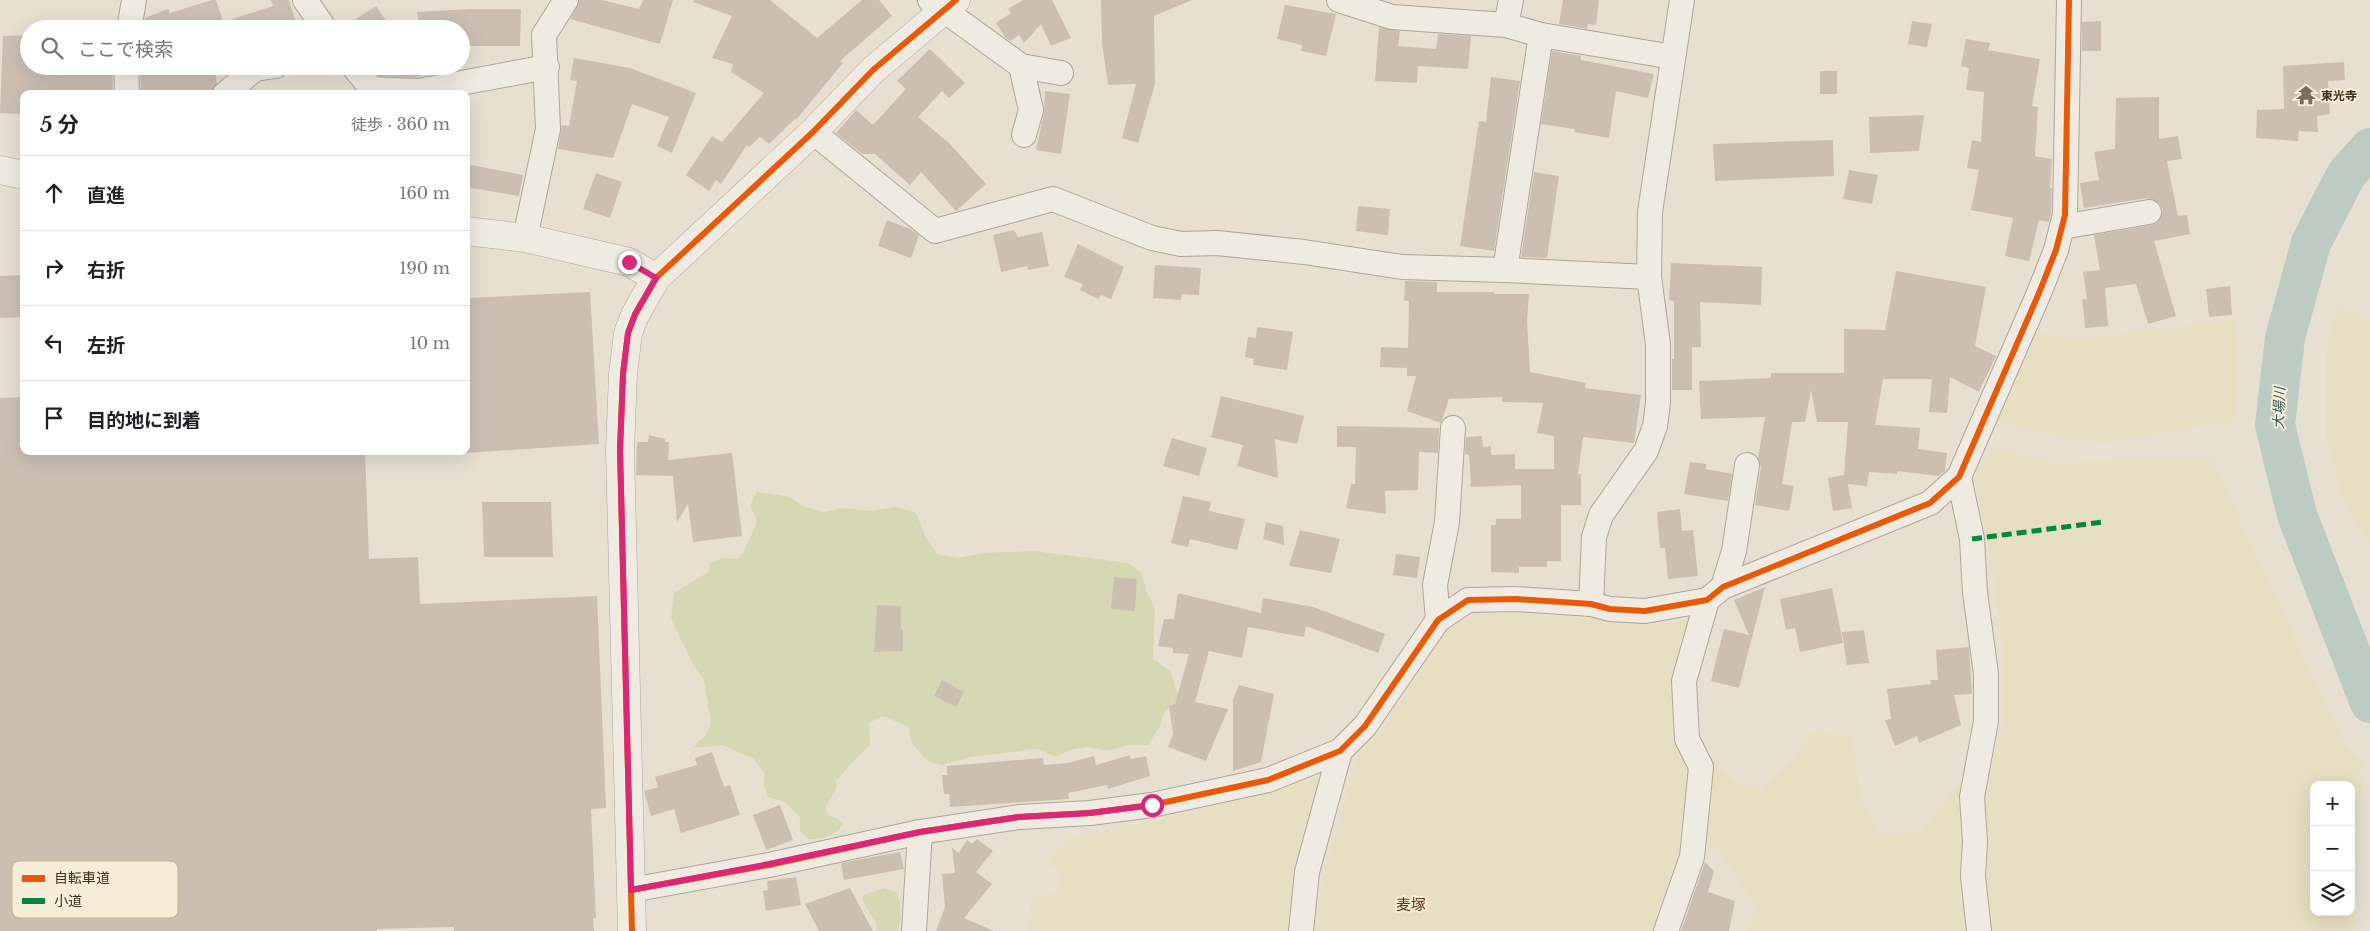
<!DOCTYPE html>
<html lang="ja">
<meta charset="utf-8">
<style>
:root{--surface:#fff;--page:#f2f2f2;--text:#202124;--muted:#757577;--line:#e0e0e0}
body{margin:0;font-family:"Libre Baskerville","Noto Sans JP",serif;background:var(--page);color:var(--text)}
.controls{position:absolute;right:15px;bottom:15px;display:grid;overflow:hidden;border-radius:10px;box-shadow:0 5px 20px #0002}
.controls button{width:45px;height:45px;display:grid;place-items:center;padding:0;border:0;border-bottom:1px solid var(--line);background:var(--surface);color:var(--text);font:25px sans-serif}
.stop{position:absolute;width:15px;height:15px;margin:-11px;border:4px solid #db2777;border-radius:50%;background:#fff}
.stop.end{background:#db2777;border-color:#fff;box-shadow:0 1px 5px #0008}
.list{margin:0;padding:0;list-style:none}
h2{display:flex;justify-content:space-between;align-items:center;height:65px;margin:0;padding:0 20px;font-size:21px}
h2 small{font-size:16px;font-weight:400;color:var(--muted)}
.list li{display:grid;grid-template-columns:32px 1fr auto;gap:15px;align-items:center;box-sizing:border-box;height:75px;padding:0 20px;border-top:1px solid var(--line)}
.list b{display:block;font-size:19px;white-space:nowrap}
.list em{font-size:16px;font-style:normal;color:var(--muted)}
.icon{flex:none;width:28px;height:28px;fill:none;stroke:currentColor;stroke-width:2;stroke-linecap:round;stroke-linejoin:round}
.map{position:relative;flex:none;width:2370px;height:931px;overflow:hidden}
.search{position:absolute;background:var(--surface);box-shadow:0 5px 20px #0002;left:20px;top:20px;width:450px;height:55px;display:flex;align-items:center;gap:12px;box-sizing:border-box;padding:0 18px;border-radius:28px;color:var(--muted);font-size:19px}
.panel{position:absolute;background:var(--surface);box-shadow:0 5px 20px #0002;left:20px;top:90px;width:450px;height:365px;border-radius:10px}
.map>svg:first-child{display:block}
</style>
<div class="map">
<svg width="2370" height="931" viewBox="0 0 2370 931">
<rect width="100%" height="100%" fill="#e7e0d1"/>
<g fill="#e6dfc2" fill-rule="evenodd">
<polygon points="2338,305 2370,324 2370,545 2344,503 2326,438 2326,352"/>
<polygon points="2235,320 2235,420 2101,443 2013,426 1998,421 2037,333 2081,339"/>
<path d="M1998 450 2053 463 2212 459 2345 745 2363 762 2355 931H1991L1983 814 2002 723 2004 655 1987 532 1975 487 1978 467ZM2314 785H2351V912H2314Z"/>
<polygon points="1519,614 1610,619 1648,625 1677,622 1697,615 1692,762 1679,869 1658,931 1313,931 1325,869 1358,754 1383,729 1441,635 1472,615"/>
<polygon points="1812,732 1852,736 1860,797 1878,835 1921,832 1961,781 1965,817 1962,841 1970,931 1747,931 1757,907 1717,849 1702,843 1711,758 1734,782 1760,790 1790,763"/>
<polygon points="1315,776 1322,784 1293,931 1029,931 1030,904 1060,890 1061,873 1049,864 1066,840 1187,813"/>
</g>
<g fill="#d6d7b3">
<path d="M757 492 790 497 803 506 823 512 845 508 871 511 896 507 916 513 925 536 937 554 958 558 984 553 1033 551 1128 563 1141 572 1147 593 1155 608 1153 659 1170 671 1179 699 1164 712 1160 726 1148 745H1128L1107 751 1087 747 1070 750 1056 757 1037 749 971 757 942 765 927 761 911 742 909 727 883 716 869 723 870 745 858 756 836 781V789L826 806 827 815 837 818 843 824C834 837 823 839 808 839L800 831V818L783 801 768 797 764 785V773L754 759 723 745 694 748 698 741 704 738 711 723 704 680 693 665 671 618 674 593 708 572 710 563 723 558 738 559 744 551 757 522 750 505Z"/>
<path d="M884 888 897 892C902 906 901 916 898 931H876L877 925 862 900 863 895Z"/>
</g>
<g fill="none" stroke-linecap="round" stroke-linejoin="round">
<polyline stroke="#bcccc2" stroke-width="40" points="2370,148 2346,175 2311,243 2285,338 2275,425 2297,515 2370,703"/>
</g>
<g fill="#cbbfb2">
<polygon points="212,0 216,0 223,22 273,6 271,0 289,0 298,29 143,29 145,18 168,9 170,13"/>
<polygon points="580,0 602,0 639,9 643,0 673,0 660,44 570,19"/>
<polygon points="694,0 770,0 817,38 862,0 879,0 892,16 840,61 843,63 796,120 795,119 769,144 760,137 749,147 747,145 721,184 716,180 709,191 686,175 712,136 722,142 764,93 731,72 733,64 712,58 732,16 693,2"/>
<polygon points="1023,0 1052,0 1071,38 1051,46 1041,24 1024,43 1019,35 1010,41 1005,37 996,23 1011,13 1008,9"/>
<polygon points="1101,0 1192,0 1154,16 1155,84 1138,143 1122,138 1136,84 1108,85 1102,43"/>
<polygon points="1563,0 1599,0 1596,25 1588,24 1587,29 1559,24"/>
<polygon points="1285,5 1336,14 1326,56 1301,51 1302,45 1277,39"/>
<polygon points="376,6 392,29 340,29"/>
<polygon points="471,9 521,9 520,46 461,46 461,29 420,29 417,12"/>
<polygon points="1912,21 1932,24 1927,47 1908,44"/>
<polygon points="2101,21 2101,51 2082,51 2082,22"/>
<polygon points="1379,27 1400,31 1398,46 1436,49 1438,34 1471,36 1468,69 1418,66 1417,83 1375,81"/>
<polygon points="29,35 29,66 112,66 113,94 24,94 24,114 0,113 3,36"/>
<polygon points="1966,39 1990,43 1988,50 2040,59 2032,106 2038,107 2035,156 2052,159 2050,188 2052,188 2051,213 2049,222 2039,220 2029,261 2005,256 2013,218 1971,210 1979,170 1967,168 1972,140 1981,142 1984,92 1966,90 1969,68 1961,66"/>
<polygon points="930,49 965,83 949,98 942,91 918,117 949,143 986,184 956,211 921,172 910,185 875,154 862,154 836,133 856,110 873,125 906,89 897,81"/>
<polygon points="1552,51 1581,56 1581,60 1654,74 1648,98 1616,91 1609,138 1574,132 1575,129 1541,124"/>
<polygon points="574,58 630,68 696,93 672,153 657,146 669,117 632,104 613,158 558,149 562,125 569,126 577,81 570,80"/>
<polygon points="2344,62 2345,80 2328,81 2330,114 2317,116 2318,132 2299,131 2298,141 2256,138 2257,110 2284,109 2283,66"/>
<polygon points="140,66 214,66 217,83 212,94 141,94"/>
<polygon points="371,66 442,66 416,77 379,76"/>
<rect x="1820" y="71" width="17" height="23"/>
<polygon points="1491,77 1520,81 1494,251 1460,246 1479,121 1486,122"/>
<polygon points="1045,91 1070,94 1061,154 1036,150 1044,113"/>
<polygon points="2159,97 2159,139 2178,136 2182,159 2167,161 2178,216 2187,215 2190,234 2154,241 2176,316 2148,324 2136,284 2105,288 2108,326 2085,328 2082,299 2087,299 2083,272 2100,270 2094,235 2152,225 2158,222 2163,210 2159,203 2147,198 2084,208 2080,183 2099,180 2094,152 2115,149 2116,98"/>
<polygon points="1924,115 1919,151 1870,153 1869,117"/>
<polygon points="1833,140 1834,176 1715,181 1713,144"/>
<polygon points="466,164 523,175 519,196 466,187"/>
<polygon points="1849,170 1878,175 1872,204 1843,199"/>
<polygon points="1534,172 1559,176 1547,258 1521,257"/>
<polygon points="596,173 622,182 610,218 583,209"/>
<polygon points="1358,206 1390,209 1388,235 1356,231"/>
<polygon points="887,220 910,229 919,235 911,258 878,246"/>
<polygon points="1014,230 1018,237 1042,232 1049,266 1028,270 1027,266 1001,272 993,235"/>
<polygon points="1078,244 1124,267 1111,299 1101,295 1098,299 1080,290 1083,284 1064,277"/>
<polygon points="1671,263 1762,267 1761,305 1700,302 1701,347 1692,347 1692,390 1672,390 1672,359 1674,359 1674,301 1669,300"/>
<polygon points="1155,265 1201,268 1199,295 1182,294 1181,300 1153,298"/>
<polygon points="1896,271 1986,287 1975,346 1996,356 1979,392 1950,377 1947,413 1929,412 1932,379 1883,379 1875,425 1920,428 1918,449 1947,453 1945,471 1939,476 1897,471 1897,474 1869,472 1867,486 1848,484 1852,508 1833,511 1828,478 1844,475 1848,422 1817,422 1811,390 1805,422 1792,422 1782,484 1794,486 1789,511 1755,505 1761,467 1758,458 1765,417 1701,419 1699,381 1771,378 1771,373 1844,373 1844,329 1885,330"/>
<polygon points="24,275 24,317 0,318 0,276"/>
<polygon points="1405,281 1437,282 1437,292 1494,292 1494,294 1529,294 1527,320 1530,372 1586,383 1585,388 1641,395 1634,443 1583,437 1578,474 1581,474 1581,505 1561,505 1561,561 1547,561 1547,567 1519,567 1519,573 1491,572 1491,525 1496,525 1496,519 1521,519 1521,485 1471,487 1469,455 1465,454 1466,437 1482,436 1483,447 1491,446 1491,455 1515,454 1515,469 1554,469 1554,436 1537,433 1543,403 1502,402 1502,397 1449,399 1441,423 1407,411 1416,376 1407,376 1407,368 1380,367 1381,347 1408,348 1409,301 1404,301"/>
<polygon points="2230,286 2232,315 2209,317 2206,289"/>
<polygon points="590,292 599,444 466,453 466,329 469,298"/>
<polygon points="1257,327 1293,332 1287,370 1253,365 1254,359 1245,357 1248,337 1256,338"/>
<polygon points="1221,396 1304,416 1297,444 1275,439 1278,478 1237,466 1243,445 1211,437"/>
<polygon points="24,397 24,451 365,451 369,559 418,557 420,604 597,596 606,808 591,809 596,918 593,918 594,931 454,931 454,927 377,929 377,931 0,931 0,398"/>
<polygon points="1337,426 1439,428 1438,453 1419,452 1418,490 1385,491 1386,514 1346,508 1351,484 1355,484 1356,447 1337,447"/>
<polygon points="649,435 665,439 665,442 669,442 668,460 732,453 742,536 693,542 688,504 677,522 673,476 636,475 637,442 648,442"/>
<polygon points="1172,438 1207,448 1199,476 1163,466"/>
<polygon points="1690,462 1706,464 1706,469 1732,474 1728,501 1684,494"/>
<polygon points="1183,496 1211,502 1209,511 1245,519 1237,550 1190,539 1188,547 1171,543"/>
<polygon points="482,502 551,502 553,557 484,557"/>
<polygon points="1680,509 1682,531 1693,530 1698,576 1668,579 1665,548 1660,548 1657,512"/>
<polygon points="1266,522 1283,526 1284,545 1263,539"/>
<polygon points="1300,530 1340,539 1331,573 1289,566"/>
<polygon points="1396,554 1420,557 1417,578 1393,575"/>
<polygon points="1114,577 1137,579 1135,611 1111,609"/>
<polygon points="1765,587 1739,688 1711,681 1724,629 1749,635 1734,600"/>
<polygon points="1832,588 1843,643 1800,652 1795,628 1786,630 1780,599"/>
<polygon points="1178,593 1261,613 1263,598 1313,607 1385,634 1378,653 1306,626 1304,637 1248,627 1242,658 1209,651 1195,702 1228,709 1206,761 1168,747 1173,734 1169,706 1175,704 1189,654 1173,653 1173,648 1158,646 1164,619 1174,619"/>
<polygon points="877,605 901,606 901,629 903,629 903,651 874,652"/>
<polygon points="1864,630 1869,663 1847,665 1842,632"/>
<polygon points="1969,647 1972,694 1954,695 1961,725 1919,743 1917,736 1895,746 1885,720 1891,719 1887,689 1931,684 1930,680 1938,680 1936,650"/>
<polygon points="942,680 964,692 956,707 934,696"/>
<polygon points="1239,685 1274,694 1261,762 1233,771 1233,700"/>
<polygon points="712,752 724,787 730,785 740,815 681,833 674,809 651,816 644,791 658,787 655,777 697,765 695,758"/>
<polygon points="1130,755 1131,759 1146,756 1150,776 1108,789 1107,785 1068,793 1069,799 950,807 949,794 944,794 942,775 947,775 947,766 1043,758 1044,765 1068,763 1094,756 1096,765"/>
<polygon points="780,805 793,840 766,850 753,815"/>
<polygon points="977,839 993,851 976,872 992,884 964,918 994,931 936,931 945,907 942,874 955,873 952,848 959,853 967,840 972,844"/>
<polygon points="900,852 904,869 844,880 841,863"/>
<polygon points="1705,862 1714,871 1708,892 1735,901 1729,931 1681,931"/>
<polygon points="796,877 801,905 766,911 763,891 768,890 767,881"/>
<polygon points="850,888 873,931 819,931 805,904"/>
</g>
<g fill="none" stroke-linecap="round" stroke-linejoin="round">
<defs>
<g id="minor">
<polyline points="305,0 325,29"/>
<polyline points="930,0 1021,66 1031,110 1024,135"/>
<polyline points="1339,0 1392,17 1506,25 1541,35 1673,57"/>
<polyline points="1506,25 1511,0"/>
<polyline points="129,29 134,0"/>
<polyline points="1541,35 1505,270 1649,277"/>
<polyline points="126,66 127,94"/>
<polyline points="353,66 372,89 418,91 547,67"/>
<polyline points="1021,66 1061,73"/>
<polyline points="225,94 255,69 275,66"/>
<polyline points="813,132 935,231 1053,199 1152,238 1181,244 1217,243 1304,252 1402,267 1505,270"/>
<polyline points="2062,227 2149,212"/>
<polyline points="525,238 548,129 544,35 566,0"/>
<polyline points="1959,477 1972,539 1975,592 1986,674 1986,721 1972,797 1975,842 1973,876 1979,931"/>
<polyline points="1723,587 1734,551 1747,465"/>
<polyline points="1591,604 1594,537 1601,515 1646,451 1655,426 1658,403 1658,344 1649,277 1650,212 1682,0"/>
<polyline points="1438,620 1435,585 1447,522 1453,428"/>
<polyline points="631,890 769,865 920,832 1019,817 1090,813 1152,805 1268,780 1340,751 1365,726 1438,620 1468,600 1515,599 1591,604 1610,609 1645,611 1707,600 1723,587 1930,503 1959,477 2039,293 2056,250 2065,215 2069,0"/>
<polyline points="914,931 920,832"/>
<polyline points="1301,931 1307,872 1340,751"/>
<polyline points="1666,931 1692,857 1701,767 1687,739 1684,681 1707,600"/>
</g>
<g id="tertiary">
<polyline points="0,170 24,175"/>
<polyline points="466,231 525,238 629,262 656,278"/>
<polyline points="632,931 620,450 623,374 628,333 635,315 656,278 813,132 873,70 956,0"/>
</g>
</defs>
<use href="#minor" stroke="#ada599" stroke-width="26"/>
<use href="#tertiary" stroke="#ada599" stroke-width="29"/>
<use href="#minor" stroke="#efebe3" stroke-width="24"/>
<use href="#tertiary" stroke="#efebe3" stroke-width="28"/>
<polyline stroke="#00873e" stroke-width="5" stroke-dasharray="10 5" stroke-linecap="butt" points="1972,539 2103,522"/>
<defs>
<g id="cycleway">
<polyline points="631,890 769,865 920,832 1019,817 1090,813 1152,805 1268,780 1340,751 1365,726 1438,620 1468,600 1515,599 1591,604 1610,609 1645,611 1707,600 1723,587 1930,503 1959,477 2039,293 2056,250 2065,215 2069,0"/>
<polyline points="632,931 620,450 623,374 628,333 635,315 656,278 813,132 873,70 956,0"/>
</g>
</defs>
<use href="#cycleway" stroke="#f7eed8" stroke-width="9"/>
<use href="#cycleway" stroke="#e8590c" stroke-width="6"/>
</g>
<g fill="none" stroke-linecap="round" stroke-linejoin="round">
<polyline stroke="#db2777" stroke-width="6" points="629,262 656,278 635,314 628,333 623,374 620,450 631,890 769,864 920,832 1019,817 1090,813 1152,805"/>
</g>
<defs>
<symbol id="temple-bare" viewBox="-9 -9 18 18"><path d="M0-6L5-2H3V0L6.5 2.5H4V6H1.5V3h-3V6H-4V2.5H-6.5L-3 0V-2H-5Z" fill="#786c5e" stroke="#f7eed8" stroke-width="2.5" paint-order="stroke"/></symbol>
</defs>
<g fill-rule="evenodd">
<use href="#temple-bare" x="2292" y="81" width="28" height="28"/>
</g>
<g text-anchor="middle" dominant-baseline="central" stroke-width="4" stroke-linejoin="round" paint-order="stroke">
<g font-size="12" font-weight="bold" fill="#3d2e20" stroke="#f7eed8" text-anchor="start">
<text x="2321" y="95">東光寺</text>
</g>
<g font-size="14" font-style="italic" fill="#2f5d5a" stroke="#f7eed8">
<text transform="translate(2279 408) rotate(-88)">大場川</text>
</g>
<g font-size="15" fill="#6b2e1e" stroke="#f7eed8">
<text x="1411" y="904">麦塚</text>
</g>
</g>
<rect x="12" y="861" width="166" height="57" rx="8" fill="#f7eed8" stroke="#bfb4a1" stroke-width="1"/>
<rect x="22" y="875" width="23" height="7" fill="#e8590c"/>
<rect x="22" y="898" width="23" height="6" fill="#00873e"/>
<g font-size="14" fill="#3d2e20">
<text x="54" y="883">自転車道</text>
<text x="54" y="906">小道</text>
</g>
</svg>
<div class="controls">
<button>+</button>
<button>−</button>
<button><svg class="icon" aria-label="layers" viewBox="0 0 24 24"><path d="M12 4l9 5-9 5-9-5zM3 14l9 5 9-5"/></svg></button>
</div>
<div class="stop" style="left:1152px;top:805px"></div>
<div class="stop end" style="left:629px;top:262px"></div>
<div class="search"><svg class="icon" aria-label="search" viewBox="0 0 24 24"><circle cx="10" cy="10" r="6"/><path d="M15 15l6 6"/></svg>ここで検索</div>
<section class="panel">
<h2>5 分<small>徒歩 · 360 m</small></h2>
<ul class="list">
<li><svg class="icon" aria-label="ahead" viewBox="0 0 24 24"><path d="M12 20V5M6 11l6-6 6 6"/></svg><div><b>直進</b></div><em>160 m</em></li>
<li><svg class="icon" aria-label="right" viewBox="0 0 24 24"><path d="M7 20v-9h11M14 6l5 5-5 5"/></svg><div><b>右折</b></div><em>190 m</em></li>
<li><svg class="icon" aria-label="left" viewBox="0 0 24 24"><path d="M17 20v-9H6M10 6l-5 5 5 5"/></svg><div><b>左折</b></div><em>10 m</em></li>
<li><svg class="icon" aria-label="arrive" viewBox="0 0 24 24"><path d="M6 21V4h12l-3 4 3 4H6"/></svg><div><b>目的地に到着</b></div></li>
</ul>
</section>
</div>
